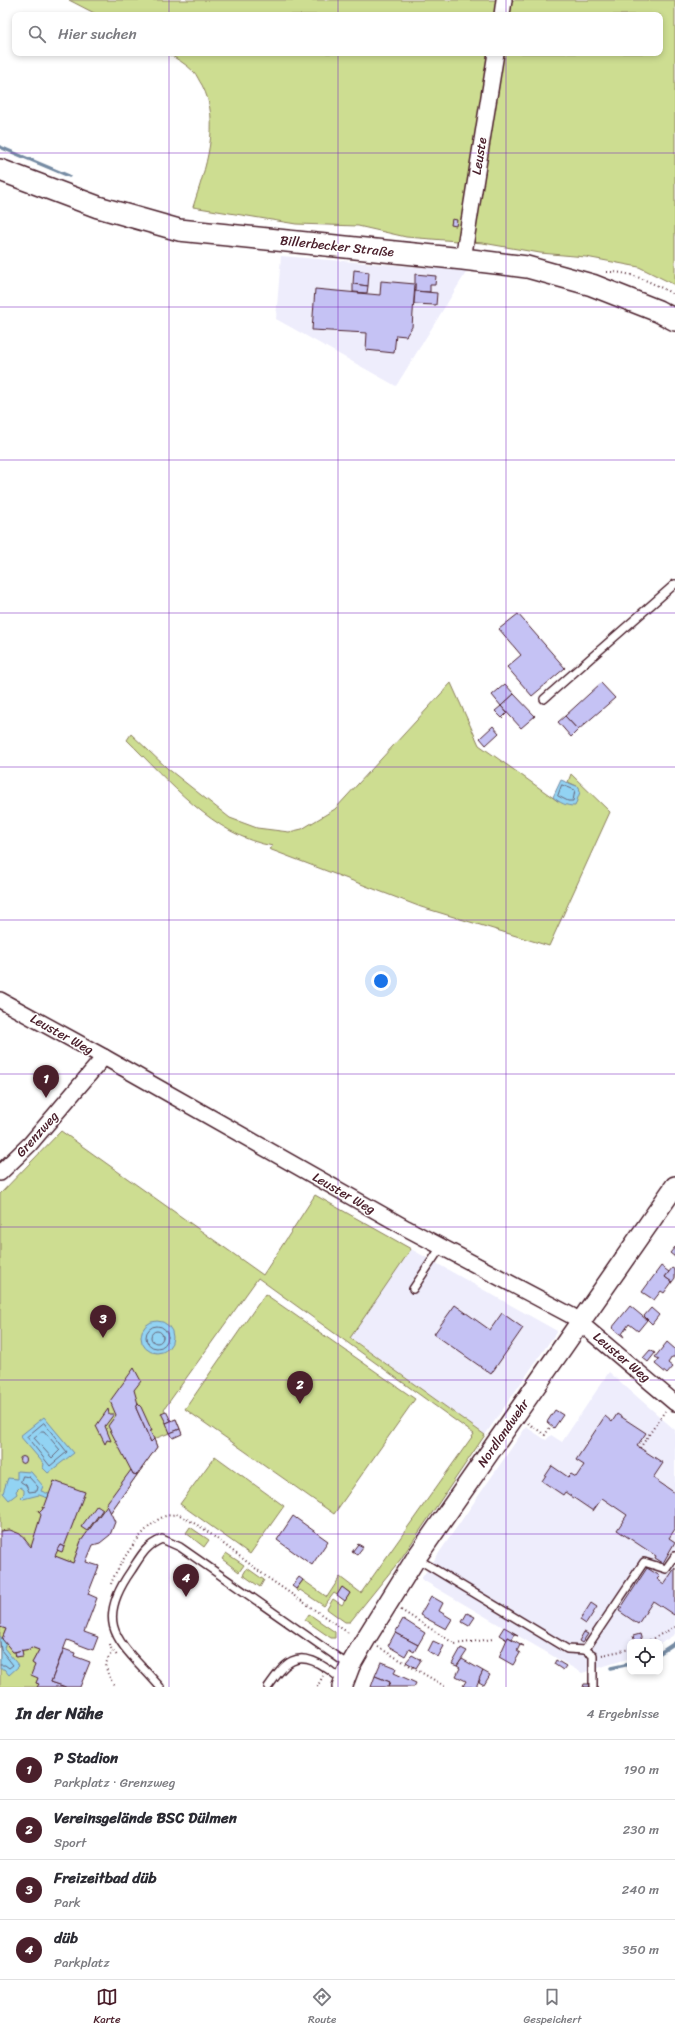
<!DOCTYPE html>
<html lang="de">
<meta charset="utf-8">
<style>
:root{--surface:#fff;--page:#f2f2f3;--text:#2b2b33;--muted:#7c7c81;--line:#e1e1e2;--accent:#4a1f2b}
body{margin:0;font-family:Sriracha,sans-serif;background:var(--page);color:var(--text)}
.controls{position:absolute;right:12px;bottom:12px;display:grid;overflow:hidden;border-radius:8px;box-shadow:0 2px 6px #0003}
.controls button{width:36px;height:36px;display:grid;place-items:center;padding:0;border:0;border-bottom:1px solid var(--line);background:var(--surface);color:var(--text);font:20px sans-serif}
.you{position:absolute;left:381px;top:981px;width:14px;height:14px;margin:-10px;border:3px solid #fff;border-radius:50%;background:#1a73e8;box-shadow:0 0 0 6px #1a73e833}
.badge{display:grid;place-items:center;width:26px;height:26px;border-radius:50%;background:var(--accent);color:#fff;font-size:13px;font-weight:700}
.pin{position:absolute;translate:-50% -33px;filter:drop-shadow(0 1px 2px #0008)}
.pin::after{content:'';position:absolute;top:21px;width:14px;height:12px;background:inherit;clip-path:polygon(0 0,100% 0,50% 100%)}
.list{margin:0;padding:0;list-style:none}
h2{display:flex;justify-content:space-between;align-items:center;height:52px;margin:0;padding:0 16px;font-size:17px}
h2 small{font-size:13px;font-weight:400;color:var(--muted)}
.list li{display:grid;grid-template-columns:26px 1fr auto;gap:12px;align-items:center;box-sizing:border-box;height:60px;padding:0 16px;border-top:1px solid var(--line)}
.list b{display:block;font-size:15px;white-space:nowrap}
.list p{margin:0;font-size:13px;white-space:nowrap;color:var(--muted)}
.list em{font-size:13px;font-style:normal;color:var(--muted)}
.icon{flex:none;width:22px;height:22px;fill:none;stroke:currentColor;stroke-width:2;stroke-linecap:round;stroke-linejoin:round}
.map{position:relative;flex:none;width:675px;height:1687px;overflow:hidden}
.search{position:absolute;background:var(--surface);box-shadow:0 2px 6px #0003;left:12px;right:12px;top:12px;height:44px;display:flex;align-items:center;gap:10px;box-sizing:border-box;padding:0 14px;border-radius:8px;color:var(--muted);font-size:15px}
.sheet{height:292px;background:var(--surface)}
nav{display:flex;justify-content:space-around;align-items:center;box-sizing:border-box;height:56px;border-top:1px solid var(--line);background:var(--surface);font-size:11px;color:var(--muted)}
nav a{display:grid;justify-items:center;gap:2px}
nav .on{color:var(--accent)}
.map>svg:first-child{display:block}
</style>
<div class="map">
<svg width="675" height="1687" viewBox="0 0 675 1687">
<rect width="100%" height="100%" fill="#fff"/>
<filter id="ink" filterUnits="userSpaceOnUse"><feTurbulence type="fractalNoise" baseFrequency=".025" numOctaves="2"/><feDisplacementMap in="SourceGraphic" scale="8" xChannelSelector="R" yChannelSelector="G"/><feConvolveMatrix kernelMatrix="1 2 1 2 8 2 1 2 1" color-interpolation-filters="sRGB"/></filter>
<g filter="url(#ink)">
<g fill="#eeedfc">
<polygon points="281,256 467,271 396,386 276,319"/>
<polygon points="411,1249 557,1331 485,1435 350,1337"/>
<polygon points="609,1372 675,1430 675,1634 660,1644 660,1642 630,1642 630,1658 582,1673 421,1579 526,1427 546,1440 551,1435 562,1442"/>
</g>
<g fill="#cddd91" stroke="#8c7e5e">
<path d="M69 0H675V285L639 267 586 257 540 253 483 243 406 237 358 226 296 224 193 207C205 169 222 123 202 85 199 81 197 75 194 72 186 64 176 58 166 53H660V15H98Z"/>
<path d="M451 683 479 745 559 802 579 787 568 782 571 774 610 812 549 946 421 907 269 849 273 846C214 837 167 779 127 740L131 734 167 768 230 818 257 828 289 832 302 829 335 809Z"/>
<polygon points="61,1131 263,1275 315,1195 411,1249 350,1338 485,1435 400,1560 350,1622 345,1622 327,1609 333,1599 342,1605 350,1593 342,1587 337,1595 334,1593 324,1606 300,1590 298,1592 296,1590 303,1580 327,1597 340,1577 361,1593 474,1434 258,1278 164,1409 171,1421 176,1419 180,1429 154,1439 157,1447 110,1513 107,1506 81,1541 73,1563 29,1547 24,1537 15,1532 0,1531 0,1194"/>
<polygon points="265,1294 415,1399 334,1514 185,1409"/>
<polygon points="215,1456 284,1506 250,1554 180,1504"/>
<polygon points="190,1527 209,1540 204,1547 186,1533"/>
<polygon points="226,1553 244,1565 239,1572 222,1559"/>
<polygon points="247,1568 264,1580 260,1587 243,1575"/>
<polygon points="309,1614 335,1632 335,1638 331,1638 305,1620"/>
<polygon points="0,1627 6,1629 2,1639 13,1652 30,1649 31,1647 39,1650 32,1663 35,1665 38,1678 36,1683 39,1684 38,1687 0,1687"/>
</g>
<g fill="#92d3f3" stroke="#758ba3">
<path d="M561 780 579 787 580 792 575 806C566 806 560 803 553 797Z"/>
<circle cx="157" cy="1337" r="16"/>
<polygon points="44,1417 74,1453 48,1473 43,1468 44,1464 20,1436"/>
<polygon points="17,1471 31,1472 43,1486 41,1491 49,1494 48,1498 39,1495 23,1499 21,1497 24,1494 24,1490 20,1487 16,1491 17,1494 9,1500 3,1493 8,1478 17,1479"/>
<polygon points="0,1636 6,1643 4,1648 19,1666 9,1675 4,1669 0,1669"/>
</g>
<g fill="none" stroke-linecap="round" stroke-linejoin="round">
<g stroke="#67677b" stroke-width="1">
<polygon points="562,785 575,790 573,801 568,801 558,796"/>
<circle cx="157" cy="1337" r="11"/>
<circle cx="157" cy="1337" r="6"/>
<polygon points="44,1423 67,1452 50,1466 27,1437"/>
<polygon points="42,1431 44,1431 60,1450 52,1458 34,1438"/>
<polygon points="23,1476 29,1477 38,1487 37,1491 29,1492 26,1485 21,1482"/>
<polyline points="0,1642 1,1650 13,1665 9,1668 5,1665 0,1665"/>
</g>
<g stroke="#758ba3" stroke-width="3.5">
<polyline points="0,147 69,176"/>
<polyline points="660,1653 675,1643"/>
<polyline points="611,1668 630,1664"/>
</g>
</g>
<g fill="#c5c2f4" stroke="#4a1f2b">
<polygon points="452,219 457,220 456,226 451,225"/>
<polygon points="354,270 369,272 368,286 353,284"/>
<polygon points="415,274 436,276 435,285 430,285 430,292 415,291"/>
<polygon points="381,281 415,284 412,327 406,336 396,335 394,353 366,350 367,333 312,330 315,289 380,295"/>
<polygon points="353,284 368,286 367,293 353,292"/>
<polygon points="415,291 437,293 436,305 414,304"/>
<polygon points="518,614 565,668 532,696 507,667 521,655 499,629"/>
<polygon points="601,683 615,698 578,730 565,716"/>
<polygon points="505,684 514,694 501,706 492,695"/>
<polygon points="514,694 535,716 521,728 501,706"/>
<polygon points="501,706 507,713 502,718 495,711"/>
<polygon points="565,716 578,730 571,737 558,722"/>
<polygon points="493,726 499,733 486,745 480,738"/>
<polygon points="675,1247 675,1257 670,1253"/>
<polygon points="661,1266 669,1272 665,1277 672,1282 664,1293 661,1291 654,1300 642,1292"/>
<polygon points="672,1268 675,1270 675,1278 672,1282 665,1277"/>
<polygon points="455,1305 490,1330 502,1313 523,1328 491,1374 434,1334"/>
<polygon points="630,1306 647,1320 638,1331 629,1324 622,1334 624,1337 612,1328"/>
<polygon points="651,1308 659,1315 652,1324 644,1316"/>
<polygon points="667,1342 675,1349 675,1357 672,1357 668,1363 673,1367 667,1374 655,1364 659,1359 655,1357"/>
<polygon points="650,1350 655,1353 648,1362 643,1358"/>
<polygon points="134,1368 141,1381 134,1390 138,1404 136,1408 151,1442 154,1439 157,1447 137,1475 133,1474 108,1426 116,1415 110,1401"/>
<polygon points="138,1404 141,1407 152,1431 150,1431 154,1439 151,1442 136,1408"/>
<polygon points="108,1409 109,1414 114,1414 105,1426 111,1441 107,1440 105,1444 96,1426"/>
<polygon points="555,1410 563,1415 554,1428 547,1422"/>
<polygon points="166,1411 171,1421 166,1423 161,1413"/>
<polygon points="617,1414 646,1433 637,1446 663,1463 653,1478 675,1493 675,1529 669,1538 675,1542 663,1563 655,1558 656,1556 617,1530 627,1515 602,1498 593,1511 565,1492 563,1495 542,1481 552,1466 568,1477 571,1474 576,1477 584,1465 576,1460 605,1416 612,1422"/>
<polygon points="176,1419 180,1429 170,1433 166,1423"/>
<polygon points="180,1429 182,1434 173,1438 170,1433"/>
<circle cx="23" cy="1460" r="3.5"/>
<polygon points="131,1470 133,1474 137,1475 110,1513 106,1504"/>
<polygon points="54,1481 85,1492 64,1547 60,1545 55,1556 73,1563 81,1541 107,1505 115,1522 110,1535 100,1543 93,1545 86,1562 99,1566 88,1594 97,1598 84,1632 98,1637 93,1650 67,1640 51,1682 66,1687 37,1687 39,1684 36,1683 38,1678 31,1675 35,1665 32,1663 39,1650 31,1647 30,1649 13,1652 2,1639 6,1629 0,1627 0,1531 10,1530 20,1534 31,1547 41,1515 38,1510 40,1512 43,1509 42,1507 44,1508"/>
<polygon points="97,1505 103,1509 87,1531 81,1527"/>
<polygon points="293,1516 328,1541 312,1565 277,1540"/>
<polygon points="358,1544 363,1547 357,1555 352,1552"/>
<polygon points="60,1545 64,1547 62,1552 57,1550"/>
<polygon points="647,1568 660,1576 657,1579 664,1584 675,1568 675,1613 674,1615 653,1601 638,1624 619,1611"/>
<polygon points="299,1577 303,1580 296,1589 292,1586"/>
<polygon points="342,1587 350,1593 345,1601 337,1595"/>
<polygon points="431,1596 443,1603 439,1611 452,1619 446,1629 420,1615"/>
<polygon points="591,1603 597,1607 586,1624 580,1620"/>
<polygon points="467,1613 475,1617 469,1626 462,1622"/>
<polygon points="403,1619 425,1633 418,1645 395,1633"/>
<polygon points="504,1627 518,1635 515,1634 512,1639 508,1637 507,1640 499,1635"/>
<polygon points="584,1632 588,1634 582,1643 579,1641"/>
<polygon points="395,1633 418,1645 414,1652 409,1649 405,1656 388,1646"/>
<polygon points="640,1634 642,1641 635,1642 633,1636"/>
<polygon points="508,1637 524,1646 520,1645 517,1651 520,1653 513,1665 499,1657"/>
<polygon points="433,1641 444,1646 438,1657 428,1651"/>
<polygon points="461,1648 467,1651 457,1666 452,1664"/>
<polygon points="64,1649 75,1653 74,1656 90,1662 80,1687 66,1687 51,1682"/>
<polygon points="22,1650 23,1656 16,1657 15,1652"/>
<polygon points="412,1655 421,1660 416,1668 406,1662"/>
<polygon points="462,1659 483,1671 476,1687 465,1687 463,1686 466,1681 456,1676 460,1668 457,1666"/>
<polygon points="556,1660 566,1666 563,1670 554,1664"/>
<polygon points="381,1662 396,1668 394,1673 416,1683 414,1687 388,1687 390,1682 375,1676"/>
<polygon points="483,1671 490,1675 484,1685 479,1682 480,1680 479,1679"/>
<polygon points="375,1676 390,1682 388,1687 371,1687"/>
<polygon points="584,1684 591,1684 590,1687 583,1687"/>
</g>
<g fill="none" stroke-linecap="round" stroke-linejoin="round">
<defs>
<g id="service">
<polyline points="544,699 675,584"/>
<polyline points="413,1289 441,1247"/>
<polyline points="416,1558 567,1649 585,1650 593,1655 593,1687"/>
<polyline points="585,1650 644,1562 666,1569 675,1556"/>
<path d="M160 1687C122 1643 91 1628 131 1571 141 1556 145 1546 162 1539L180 1547 350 1666"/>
<path d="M268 1687C285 1663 296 1648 326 1668 333 1672 337 1677 344 1681"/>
</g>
<g id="minor">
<polyline points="502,15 504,0"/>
<polyline points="463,259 496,53"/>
<polyline points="0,1000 104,1057 406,1228 572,1316 675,1403"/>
<polyline points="0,1173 30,1144 104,1057"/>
</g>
<polyline id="tertiary" points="342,1687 350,1666 365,1640 416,1558 675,1186"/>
<polyline id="secondary" points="0,170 98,207 179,230 463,259 527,267 592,285 658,311 675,320"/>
</defs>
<use href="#service" stroke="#4a1f2b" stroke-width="10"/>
<use href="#minor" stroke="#4a1f2b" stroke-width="18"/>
<use href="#tertiary" stroke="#4a1f2b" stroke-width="22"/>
<use href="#secondary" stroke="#4a1f2b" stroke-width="24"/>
<g stroke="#4a1f2b" stroke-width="2" stroke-dasharray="1 3" stroke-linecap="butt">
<path d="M607 272C632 271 654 284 675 295"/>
<polyline points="528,1423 545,1435 550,1427"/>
<polyline points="640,1448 665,1411"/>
<path d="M111 1584C118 1564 143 1526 163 1517 167 1515 173 1515 178 1514L204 1529 268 1578 350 1634"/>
<polyline points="401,1610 455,1644 493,1639"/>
<polyline points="646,1642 675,1627"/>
<polyline points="110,1644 111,1648 118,1657"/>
<polyline points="378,1647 446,1687"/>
<path d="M113 1651C101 1666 107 1672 115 1687"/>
<polyline points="602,1655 630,1649"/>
<polyline points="317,1687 323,1676"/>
</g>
<use href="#service" stroke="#fff" stroke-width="7"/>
<use href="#minor" stroke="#fff" stroke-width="15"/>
<use href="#tertiary" stroke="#fff" stroke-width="19"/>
<use href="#secondary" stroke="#fff" stroke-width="21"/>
</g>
</g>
<path fill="none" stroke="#7b2cbf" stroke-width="1" stroke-opacity="0.55" d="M169 0V15M338 0V15M506 0V15M169 53V1687M338 53V1687M506 53V1687M0 153H675M0 307H675M0 460H675M0 613H675M0 767H675M0 920H675M0 1074H675M0 1227H675M0 1380H675M0 1534H675"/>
<g text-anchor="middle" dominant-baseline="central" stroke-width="3" stroke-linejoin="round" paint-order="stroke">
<g font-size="13" fill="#4a1f2b" stroke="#fff">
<text transform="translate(479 156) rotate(-81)">Leuste</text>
<text transform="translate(337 246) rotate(6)">Billerbecker Straße</text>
<text transform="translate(62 1034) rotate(29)">Leuster Weg</text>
<text transform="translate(37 1134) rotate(-48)">Grenzweg</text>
<text transform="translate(344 1193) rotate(30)">Leuster Weg</text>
<text transform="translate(622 1357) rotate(40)">Leuster Weg</text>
<text transform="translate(503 1433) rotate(-55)">Nordlandwehr</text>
</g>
</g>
</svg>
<div class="controls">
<button><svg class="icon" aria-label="locate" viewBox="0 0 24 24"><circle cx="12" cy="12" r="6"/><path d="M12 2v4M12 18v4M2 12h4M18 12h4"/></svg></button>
</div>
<div class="you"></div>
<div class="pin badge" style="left:46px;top:1098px">1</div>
<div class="pin badge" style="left:300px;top:1404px">2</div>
<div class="pin badge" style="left:103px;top:1338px">3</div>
<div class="pin badge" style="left:186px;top:1597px">4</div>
<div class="search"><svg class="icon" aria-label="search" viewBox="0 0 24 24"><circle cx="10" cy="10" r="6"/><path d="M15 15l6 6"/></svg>Hier suchen</div>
</div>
<section class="sheet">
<h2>In der Nähe<small>4 Ergebnisse</small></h2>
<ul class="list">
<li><span class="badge">1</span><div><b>P Stadion</b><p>Parkplatz · Grenzweg</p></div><em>190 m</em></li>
<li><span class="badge">2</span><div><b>Vereinsgelände BSC Dülmen</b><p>Sport</p></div><em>230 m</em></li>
<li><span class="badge">3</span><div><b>Freizeitbad düb</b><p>Park</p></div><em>240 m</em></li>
<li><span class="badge">4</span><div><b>düb</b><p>Parkplatz</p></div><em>350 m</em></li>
</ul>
</section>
<nav>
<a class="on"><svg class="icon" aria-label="map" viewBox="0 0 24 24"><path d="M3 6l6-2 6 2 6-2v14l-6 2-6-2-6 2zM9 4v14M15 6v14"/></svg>Karte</a>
<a><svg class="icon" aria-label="directions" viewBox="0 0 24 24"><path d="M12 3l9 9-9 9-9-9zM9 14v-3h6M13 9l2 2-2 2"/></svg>Route</a>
<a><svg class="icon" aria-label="saved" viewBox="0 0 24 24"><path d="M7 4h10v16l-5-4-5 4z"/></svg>Gespeichert</a>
</nav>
